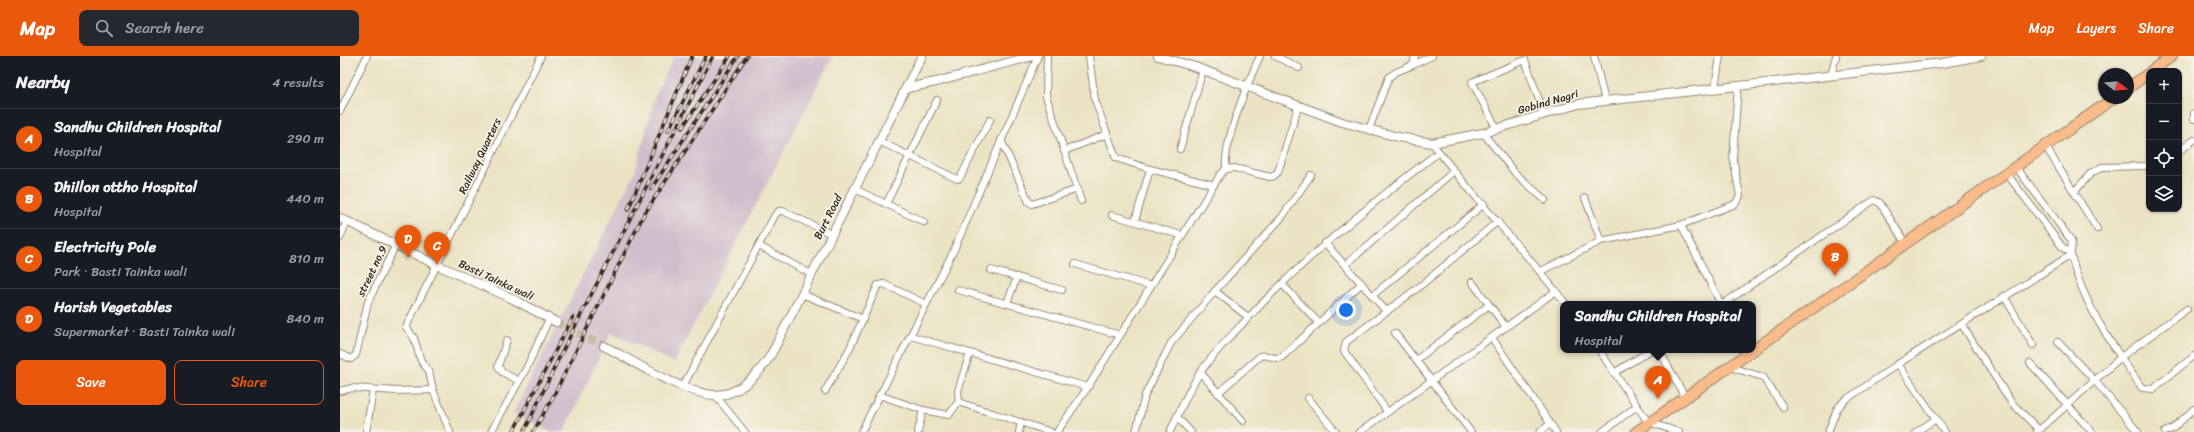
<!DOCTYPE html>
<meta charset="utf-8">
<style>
:root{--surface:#171b24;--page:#242831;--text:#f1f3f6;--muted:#9ea1a6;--line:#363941;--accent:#ea580c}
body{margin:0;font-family:Sriracha,sans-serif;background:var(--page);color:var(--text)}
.controls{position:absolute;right:12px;top:12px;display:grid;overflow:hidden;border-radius:8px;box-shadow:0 1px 3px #0004}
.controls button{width:36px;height:36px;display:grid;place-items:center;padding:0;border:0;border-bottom:1px solid var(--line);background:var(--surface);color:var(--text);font:20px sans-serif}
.compass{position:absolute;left:1758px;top:12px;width:36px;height:36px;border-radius:50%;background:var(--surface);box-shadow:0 1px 3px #0004;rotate:106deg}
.you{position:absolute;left:1006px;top:254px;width:14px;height:14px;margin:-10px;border:3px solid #fff;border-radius:50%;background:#1a73e8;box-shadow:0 0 0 6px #1a73e833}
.badge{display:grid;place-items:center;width:26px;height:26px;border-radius:50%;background:var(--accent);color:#fff;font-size:13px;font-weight:700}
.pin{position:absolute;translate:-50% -33px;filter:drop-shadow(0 1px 2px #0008)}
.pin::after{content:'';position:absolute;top:21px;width:14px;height:12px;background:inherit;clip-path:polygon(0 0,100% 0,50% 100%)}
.popup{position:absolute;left:1220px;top:245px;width:196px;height:52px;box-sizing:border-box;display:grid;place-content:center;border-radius:8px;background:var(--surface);filter:drop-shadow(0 1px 3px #0005);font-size:13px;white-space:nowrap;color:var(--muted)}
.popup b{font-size:15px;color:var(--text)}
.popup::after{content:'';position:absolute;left:50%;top:100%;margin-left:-8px;border:8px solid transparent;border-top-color:var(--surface)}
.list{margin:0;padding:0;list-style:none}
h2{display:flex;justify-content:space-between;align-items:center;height:52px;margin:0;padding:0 16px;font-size:17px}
h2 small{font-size:13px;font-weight:400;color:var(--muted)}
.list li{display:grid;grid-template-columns:26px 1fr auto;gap:12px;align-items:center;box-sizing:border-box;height:60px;padding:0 16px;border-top:1px solid var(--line)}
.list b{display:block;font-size:15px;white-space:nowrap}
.list p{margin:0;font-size:13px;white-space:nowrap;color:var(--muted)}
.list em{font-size:13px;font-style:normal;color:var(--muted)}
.actions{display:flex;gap:8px;padding:12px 16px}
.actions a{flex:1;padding:9px 0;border:1px solid var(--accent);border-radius:8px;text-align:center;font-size:14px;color:var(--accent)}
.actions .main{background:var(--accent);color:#fff}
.icon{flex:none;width:22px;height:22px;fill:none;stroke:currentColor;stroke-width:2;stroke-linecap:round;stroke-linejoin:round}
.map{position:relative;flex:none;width:1854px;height:376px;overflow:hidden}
header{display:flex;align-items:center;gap:24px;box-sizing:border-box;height:56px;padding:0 20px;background:var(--accent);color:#fff}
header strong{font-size:19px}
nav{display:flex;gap:22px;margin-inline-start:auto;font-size:14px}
.search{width:280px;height:36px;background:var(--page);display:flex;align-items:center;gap:10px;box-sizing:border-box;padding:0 14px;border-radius:8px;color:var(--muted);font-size:15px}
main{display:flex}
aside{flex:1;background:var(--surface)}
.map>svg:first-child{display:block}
</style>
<header>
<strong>Map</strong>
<div class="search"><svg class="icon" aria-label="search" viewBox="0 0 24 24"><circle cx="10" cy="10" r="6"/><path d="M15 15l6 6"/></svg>Search here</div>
<nav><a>Map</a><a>Layers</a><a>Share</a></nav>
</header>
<main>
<aside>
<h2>Nearby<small>4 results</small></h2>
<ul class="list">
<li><span class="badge">A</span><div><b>Sandhu Children Hospital</b><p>Hospital</p></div><em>290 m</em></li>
<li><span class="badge">B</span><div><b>Dhillon ottho Hospital</b><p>Hospital</p></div><em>440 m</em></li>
<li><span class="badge">C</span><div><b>Electricity Pole</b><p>Park · Basti Tainka wali</p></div><em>810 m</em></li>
<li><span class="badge">D</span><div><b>Harish Vegetables</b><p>Supermarket · Basti Tainka wali</p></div><em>840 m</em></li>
</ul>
<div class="actions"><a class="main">Save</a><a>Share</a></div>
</aside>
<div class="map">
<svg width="1854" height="376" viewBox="0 0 1854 376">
<rect width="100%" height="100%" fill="#f7f3e8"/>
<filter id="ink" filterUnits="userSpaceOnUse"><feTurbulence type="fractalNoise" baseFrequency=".025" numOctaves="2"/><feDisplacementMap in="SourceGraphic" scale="8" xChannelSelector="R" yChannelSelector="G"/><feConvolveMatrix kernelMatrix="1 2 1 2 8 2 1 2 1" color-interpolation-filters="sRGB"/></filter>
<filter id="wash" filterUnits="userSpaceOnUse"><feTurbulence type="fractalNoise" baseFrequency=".012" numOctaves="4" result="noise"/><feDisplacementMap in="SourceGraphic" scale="16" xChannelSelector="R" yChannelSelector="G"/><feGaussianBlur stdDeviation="0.9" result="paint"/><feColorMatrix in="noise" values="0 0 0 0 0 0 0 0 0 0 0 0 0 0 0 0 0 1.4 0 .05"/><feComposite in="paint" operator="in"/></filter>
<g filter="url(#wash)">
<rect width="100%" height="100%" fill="#ece3c4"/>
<polygon fill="#d1bdcc" points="334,0 493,0 334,307 271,276 224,376 210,376 173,357 295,116 316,37"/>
</g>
<g filter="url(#ink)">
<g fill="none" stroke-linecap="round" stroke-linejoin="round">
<polyline stroke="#c9bea3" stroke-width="8" stroke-dasharray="8 4" stroke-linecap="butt" points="216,266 264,290"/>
<defs>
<g id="minor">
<polyline points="707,0 706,40 741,145"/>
<polyline points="749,0 755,44 776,102 810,113 874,129"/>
<polyline points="935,0 959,12"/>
<polyline points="1254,0 1265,45"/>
<polyline points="1073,9 1092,0"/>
<polyline points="1491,19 1496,0"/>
<polyline points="1375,32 1380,0"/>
<polyline points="0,55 27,0"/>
<polyline points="1854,57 1854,63"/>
<polyline points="1029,73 1049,21 1056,16 1073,9 1075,0"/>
<polyline points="1157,73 1132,26 1185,4 1204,58"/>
<polyline points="1143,77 1175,117 1205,144"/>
<polyline points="661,84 689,146 692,148 738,133"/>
<polyline points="539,85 617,123 620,122 650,64"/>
<path d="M1092 87C1134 142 1183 193 1226 248"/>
<polyline points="1706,91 1757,173"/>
<polyline points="840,93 863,14"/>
<polyline points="724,95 767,78"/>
<polyline points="1839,95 1854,84"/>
<path d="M1676 111 1731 184C1733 189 1730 194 1731 199 1743 249 1773 290 1802 332L1813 333 1854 300"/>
<path d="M886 113C883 86 908 26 920 0"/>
<polyline points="1667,118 1723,192 1730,196"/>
<polyline points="515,133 584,166"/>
<polyline points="1735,135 1751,117 1762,111 1809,110"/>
<polyline points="1245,142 1261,185"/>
<polyline points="546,148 597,44"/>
<polyline points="772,159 841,179"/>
<polyline points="795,165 810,113"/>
<polyline points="1341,169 1381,248"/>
<polyline points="0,182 7,165"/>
<polyline points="985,187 1047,256"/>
<polyline points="419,190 471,218"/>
<polyline points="735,208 811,230"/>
<polyline points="1005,209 1114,115"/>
<polyline points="651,214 722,234"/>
<polyline points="1201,215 1261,185 1341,169 1395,148 1400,140 1393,102 1398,30"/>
<polyline points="1132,226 1166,271"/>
<polyline points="942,228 979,267"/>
<polyline points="618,234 780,279"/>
<polyline points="875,235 942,161 971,119"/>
<polyline points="462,238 523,263"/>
<polyline points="1033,239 1144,148"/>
<polyline points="1664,240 1693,289"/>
<polyline points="667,247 677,221"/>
<polyline points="1383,248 1534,144 1540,147 1566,188"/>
<polyline points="1622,269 1671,346 1699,374"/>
<polyline points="1055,277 1131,376"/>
<polyline points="571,280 748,331"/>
<polyline points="1152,282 1216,376"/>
<polyline points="167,284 158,310 162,316 179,325"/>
<polyline points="1718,286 1755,325 1798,376"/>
<polyline points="1259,294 1308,366 1339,376"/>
<polyline points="1319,294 1345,341"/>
<polyline points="630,297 618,335 619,345 624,348 711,376"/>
<polyline points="0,298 11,303 16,299 28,246 56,188"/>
<polyline points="1076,304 1149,249"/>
<polyline points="1690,307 1752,376"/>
<polyline points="1558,308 1605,376"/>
<polyline points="1390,311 1423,321 1443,351"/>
<polyline points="860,316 903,365"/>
<polyline points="1274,317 1311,294"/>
<polyline points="343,330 435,159 439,155 443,155 491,178"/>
<polyline points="0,335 12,332 56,335 93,334"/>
<polyline points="485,335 509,294 538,229 544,228 586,248"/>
<path d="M878 337 920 300C928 297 934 305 942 301L1022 227"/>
<polyline points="375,339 405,376"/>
<polyline points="539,339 583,354 578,376"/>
<polyline points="968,342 996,376"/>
<polyline points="583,354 609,359 619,345"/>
<polyline points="1047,355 1004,295 1006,286 1079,231 1158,165"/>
<polyline points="837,361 851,376"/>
<polyline points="26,376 33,334"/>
<polyline points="110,376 93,334 89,315 81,305 74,282 66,271 201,0"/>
<polyline points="151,376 187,311 209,263"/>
<polyline points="521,376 613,196 698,0"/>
<polyline points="679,376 681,366"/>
<polyline points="717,376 748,331 880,119 886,113 894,112 930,121 934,120 938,116 958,51"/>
<polyline points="796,376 805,339 831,287 875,235 908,261"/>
<path d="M830 376C839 356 848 335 860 317 874 296 893 278 910 260 968 199 1032 147 1099 96"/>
<polyline points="1020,376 1216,235"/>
<polyline points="1200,376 1210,368"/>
<polyline points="1262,376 1297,350"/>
<polyline points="1488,376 1497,353 1504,345 1558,308 1731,199"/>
<polyline points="1576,376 1596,363"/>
<polyline points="1697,376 1781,301 1847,253"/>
<polyline points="1825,376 1832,373 1854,353"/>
</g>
<g id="tertiary">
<polyline points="818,0 855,11 1002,66 1058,81 1092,87 1143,77 1238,48 1602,7 1641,0"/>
<polyline points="567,32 596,26 693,0"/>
<polyline points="0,162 97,209 171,242 216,266"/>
<path d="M264 290C293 305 341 336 373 339 400 341 423 314 434 293L582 0"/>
</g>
<g id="primary">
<polyline points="1811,15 1832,0"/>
<polyline points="1788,32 1809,17"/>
<polyline points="1296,376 1774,42"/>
</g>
</defs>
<use href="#minor" stroke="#948671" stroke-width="8"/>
<use href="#tertiary" stroke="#948671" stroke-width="10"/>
<use href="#primary" stroke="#948671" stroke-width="12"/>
<use href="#minor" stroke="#fff" stroke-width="6"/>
<use href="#tertiary" stroke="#fff" stroke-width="8"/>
<use href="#primary" stroke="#f9bc8a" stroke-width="10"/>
<defs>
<g id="rail">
<polyline points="342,72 390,0"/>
<polyline points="328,75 366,0"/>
<polyline points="311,133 398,0"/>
<polyline points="288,154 352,0"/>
<polyline points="173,376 233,261"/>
<polyline points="184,376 219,302 373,0"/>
<polyline points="193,376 212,343 303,160 407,0"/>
</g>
</defs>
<use href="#rail" stroke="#3b2a1e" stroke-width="3.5"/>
<use href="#rail" stroke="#f7f3e8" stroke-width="2" stroke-dasharray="6" stroke-linecap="butt"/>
</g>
</g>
<g text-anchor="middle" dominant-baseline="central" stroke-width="3.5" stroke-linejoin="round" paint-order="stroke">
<g font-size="11" fill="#3b2a1e" stroke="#f7f3e8">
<text transform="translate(1208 46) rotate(-16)">Gobind Nagri</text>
<text transform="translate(140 100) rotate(-64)">Railway Quarters</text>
<text transform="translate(488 161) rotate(-63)">Burt Road</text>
<text transform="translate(32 215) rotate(-64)">street no.9</text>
<text transform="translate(156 224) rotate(25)">Basti Tainka wali</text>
</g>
</g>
</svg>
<div class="controls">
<button>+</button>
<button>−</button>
<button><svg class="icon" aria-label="locate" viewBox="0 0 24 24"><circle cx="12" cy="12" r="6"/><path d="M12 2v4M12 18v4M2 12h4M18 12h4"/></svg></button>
<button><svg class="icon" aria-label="layers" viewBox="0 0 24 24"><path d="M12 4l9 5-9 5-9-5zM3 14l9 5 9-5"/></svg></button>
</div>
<svg class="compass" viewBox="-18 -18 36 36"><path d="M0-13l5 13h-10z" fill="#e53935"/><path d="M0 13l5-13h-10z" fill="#9ea1a6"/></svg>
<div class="you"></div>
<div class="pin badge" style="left:1318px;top:343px">A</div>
<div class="popup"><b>Sandhu Children Hospital</b>Hospital</div>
<div class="pin badge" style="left:1495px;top:220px">B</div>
<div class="pin badge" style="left:97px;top:209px">C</div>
<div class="pin badge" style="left:68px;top:202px">D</div>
</div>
</main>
